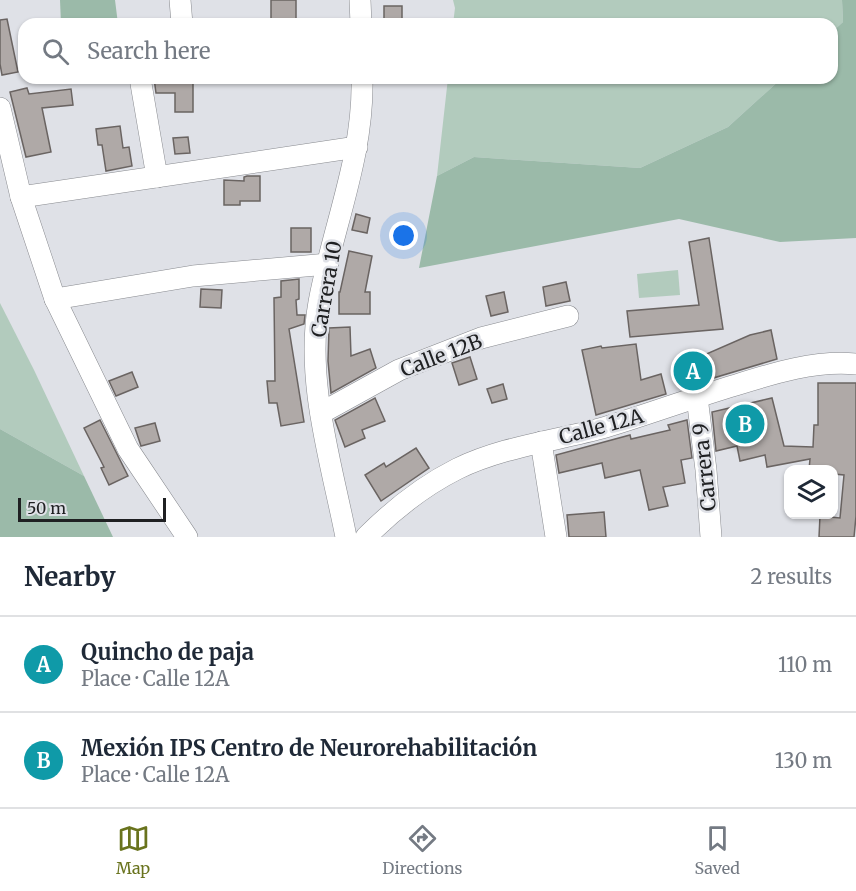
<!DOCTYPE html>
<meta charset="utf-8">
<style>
:root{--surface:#fff;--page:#f2f2f3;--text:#1f2937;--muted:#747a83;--line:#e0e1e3;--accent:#69731d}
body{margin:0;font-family:Merriweather,serif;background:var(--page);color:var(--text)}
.controls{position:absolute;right:18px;bottom:18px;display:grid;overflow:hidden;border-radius:12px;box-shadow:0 2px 4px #0004}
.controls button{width:54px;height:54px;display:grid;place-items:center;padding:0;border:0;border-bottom:2px solid var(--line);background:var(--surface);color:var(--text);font:30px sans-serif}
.scale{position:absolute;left:18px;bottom:15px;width:148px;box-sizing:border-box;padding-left:6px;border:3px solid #1f2022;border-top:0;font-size:16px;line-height:21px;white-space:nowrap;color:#1f2022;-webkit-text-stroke:4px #dfe1e7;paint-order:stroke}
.you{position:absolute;left:404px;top:236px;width:21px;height:21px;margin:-15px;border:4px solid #fff;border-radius:50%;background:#1a73e8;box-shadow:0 0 0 9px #1a73e833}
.badge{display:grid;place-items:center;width:39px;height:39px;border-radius:50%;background:var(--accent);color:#fff;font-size:20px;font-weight:700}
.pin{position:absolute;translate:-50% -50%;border:3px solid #fff;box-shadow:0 2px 6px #0006}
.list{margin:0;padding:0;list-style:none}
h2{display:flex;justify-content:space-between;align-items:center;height:78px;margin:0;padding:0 24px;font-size:26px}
h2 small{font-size:20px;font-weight:400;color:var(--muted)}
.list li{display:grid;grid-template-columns:39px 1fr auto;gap:18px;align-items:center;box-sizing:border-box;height:96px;padding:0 24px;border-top:2px solid var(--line)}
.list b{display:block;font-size:22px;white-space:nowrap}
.list p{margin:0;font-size:20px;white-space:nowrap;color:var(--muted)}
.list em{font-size:20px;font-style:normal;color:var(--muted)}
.icon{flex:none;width:33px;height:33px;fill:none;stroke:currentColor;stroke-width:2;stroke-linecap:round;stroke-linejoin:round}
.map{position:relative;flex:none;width:856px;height:537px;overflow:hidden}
.search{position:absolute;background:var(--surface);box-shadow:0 2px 4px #0004;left:18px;right:18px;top:18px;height:66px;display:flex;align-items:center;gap:15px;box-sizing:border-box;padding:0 21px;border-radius:18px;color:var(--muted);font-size:22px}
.sheet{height:270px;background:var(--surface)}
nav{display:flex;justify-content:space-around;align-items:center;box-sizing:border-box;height:84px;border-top:2px solid var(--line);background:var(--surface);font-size:16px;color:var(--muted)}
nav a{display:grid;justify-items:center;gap:3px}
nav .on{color:var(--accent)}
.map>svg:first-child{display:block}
</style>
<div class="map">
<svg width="856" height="537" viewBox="0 0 856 537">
<rect width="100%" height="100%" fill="#dfe1e7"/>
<g fill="#b2cbbd">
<polygon points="453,0 842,0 843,22 832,32 832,24 453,24 455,8"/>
<polygon points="448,78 782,78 728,127 640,168 474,157 437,176"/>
<polygon points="678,270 680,295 639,298 637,274"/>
<polygon points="0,303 34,370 84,476 0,429"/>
</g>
<g fill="#9bbaa9">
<polygon points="60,0 115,0 118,24 61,24"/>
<polygon points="842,0 856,0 856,238 780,242 679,219 419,268 437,176 474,157 640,168 728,127 782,78 832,78 832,32 843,22"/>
<polygon points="0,429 84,476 113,537 0,537"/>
</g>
<g fill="#afa9a7" stroke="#6a6462" stroke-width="1.5">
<rect x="271" y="0" width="25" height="24"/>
<rect x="384" y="6" width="18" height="18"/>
<polygon points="7,19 18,72 2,75 0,64 0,20"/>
<polygon points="154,78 193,78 193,112 175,112 175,93 156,93"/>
<polygon points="27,88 29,94 71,89 73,105 42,108 51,152 26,157 10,92"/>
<polygon points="120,126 123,148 129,147 132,166 106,171 102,145 98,145 96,129"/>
<polygon points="188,137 190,153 175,154 173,138"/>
<polygon points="247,176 260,176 260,201 240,201 240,205 224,205 224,180 244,181 244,177"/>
<polygon points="356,214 370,218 367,233 352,230"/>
<rect x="291" y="228" width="20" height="24"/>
<polygon points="709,238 723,329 630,337 627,311 699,305 689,242"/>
<polygon points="349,251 372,256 365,292 370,292 370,314 339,314 339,292 340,292"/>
<polygon points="299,279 299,299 296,300 297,315 305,315 304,324 289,329 304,422 281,426 277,403 269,403 267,381 275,381 274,298 281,297 281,281"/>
<polygon points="566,282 570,301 546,306 543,287"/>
<polygon points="201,289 222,290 221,308 200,307"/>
<polygon points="504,292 508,312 491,316 486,296"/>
<polygon points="350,327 351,356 370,349 376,368 331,393 328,361 329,328"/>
<polygon points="771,330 777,359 710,379 709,377 691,379 680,374 688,362 750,335"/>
<polygon points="636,344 641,380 661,374 666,394 596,415 582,350 601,346 602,348"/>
<polygon points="470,357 477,379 459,385 452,363"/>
<polygon points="132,372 138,387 116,396 109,381"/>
<polygon points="818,383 856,383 856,516 854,537 819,537 820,516 840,518 844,475 834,474 834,470 809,470 810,459 767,467 765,455 740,461 737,446 716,451 712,412 772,398 784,446 813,447 814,425 818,425"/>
<polygon points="503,384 507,399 492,403 487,389"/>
<polygon points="375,398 385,421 362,430 365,438 345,447 335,420"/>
<polygon points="100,420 128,476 109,485 101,468 104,467 84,428"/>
<polygon points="687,420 692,458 681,460 685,483 663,487 668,506 649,510 640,470 605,478 602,463 559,473 556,455 630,435 631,439 670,430 668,425"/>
<polygon points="155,423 160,441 141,446 135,428"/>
<polygon points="416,448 429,468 381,501 365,475 384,463 386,467"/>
<polygon points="604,512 606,537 569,537 567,515"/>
</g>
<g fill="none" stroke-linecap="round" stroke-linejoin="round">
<defs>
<g id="minor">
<polyline points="180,0 182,24"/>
<polyline points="360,0 361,24"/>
<polyline points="140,78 157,177"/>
<polyline points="0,108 21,197 55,299 128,449 187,537"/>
<polyline points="21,197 357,147"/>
<polyline points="55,299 193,276 328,264"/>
<polyline points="697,397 706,470 711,537"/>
<polyline points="321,413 399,370 481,338 568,316"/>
<polyline points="541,442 556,537"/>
<path d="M346 537C331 461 305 380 319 302 333 226 364 156 362 78"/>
<path d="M366 537C393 510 423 486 457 469 504 446 556 441 606 427 649 414 692 398 736 385 774 373 816 360 856 364"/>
</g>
</defs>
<use href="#minor" stroke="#888a8f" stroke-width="22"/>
<use href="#minor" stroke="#fff" stroke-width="21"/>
</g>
<g text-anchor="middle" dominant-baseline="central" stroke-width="5" stroke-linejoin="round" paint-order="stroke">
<g font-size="20" fill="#1f2022" stroke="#dfe1e7">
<text transform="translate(326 289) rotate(-80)">Carrera 10</text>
<text transform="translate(441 355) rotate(-21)">Calle 12B</text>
<text transform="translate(601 426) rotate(-15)">Calle 12A</text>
<text transform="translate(704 467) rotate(-96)">Carrera 9</text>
</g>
</g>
</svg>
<div class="controls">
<button><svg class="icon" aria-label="layers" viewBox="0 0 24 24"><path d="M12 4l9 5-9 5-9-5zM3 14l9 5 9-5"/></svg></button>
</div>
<div class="scale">50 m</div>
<div class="you"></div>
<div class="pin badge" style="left:693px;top:371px;background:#0f9aa8">A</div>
<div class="pin badge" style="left:745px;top:424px;background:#0f9aa8">B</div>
<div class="search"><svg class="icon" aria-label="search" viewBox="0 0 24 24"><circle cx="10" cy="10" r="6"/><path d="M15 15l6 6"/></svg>Search here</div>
</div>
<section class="sheet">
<h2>Nearby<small>2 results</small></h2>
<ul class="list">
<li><span class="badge" style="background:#0f9aa8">A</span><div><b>Quincho de paja</b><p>Place · Calle 12A</p></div><em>110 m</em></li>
<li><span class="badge" style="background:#0f9aa8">B</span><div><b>Mexión IPS Centro de Neurorehabilitación</b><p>Place · Calle 12A</p></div><em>130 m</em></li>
</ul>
</section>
<nav>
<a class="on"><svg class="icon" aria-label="map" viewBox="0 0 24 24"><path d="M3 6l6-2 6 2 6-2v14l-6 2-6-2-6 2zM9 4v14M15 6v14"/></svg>Map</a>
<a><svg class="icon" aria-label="directions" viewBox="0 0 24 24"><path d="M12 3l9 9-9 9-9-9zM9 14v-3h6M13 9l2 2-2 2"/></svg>Directions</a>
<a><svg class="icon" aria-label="saved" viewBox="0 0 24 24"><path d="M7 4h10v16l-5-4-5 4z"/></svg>Saved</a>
</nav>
